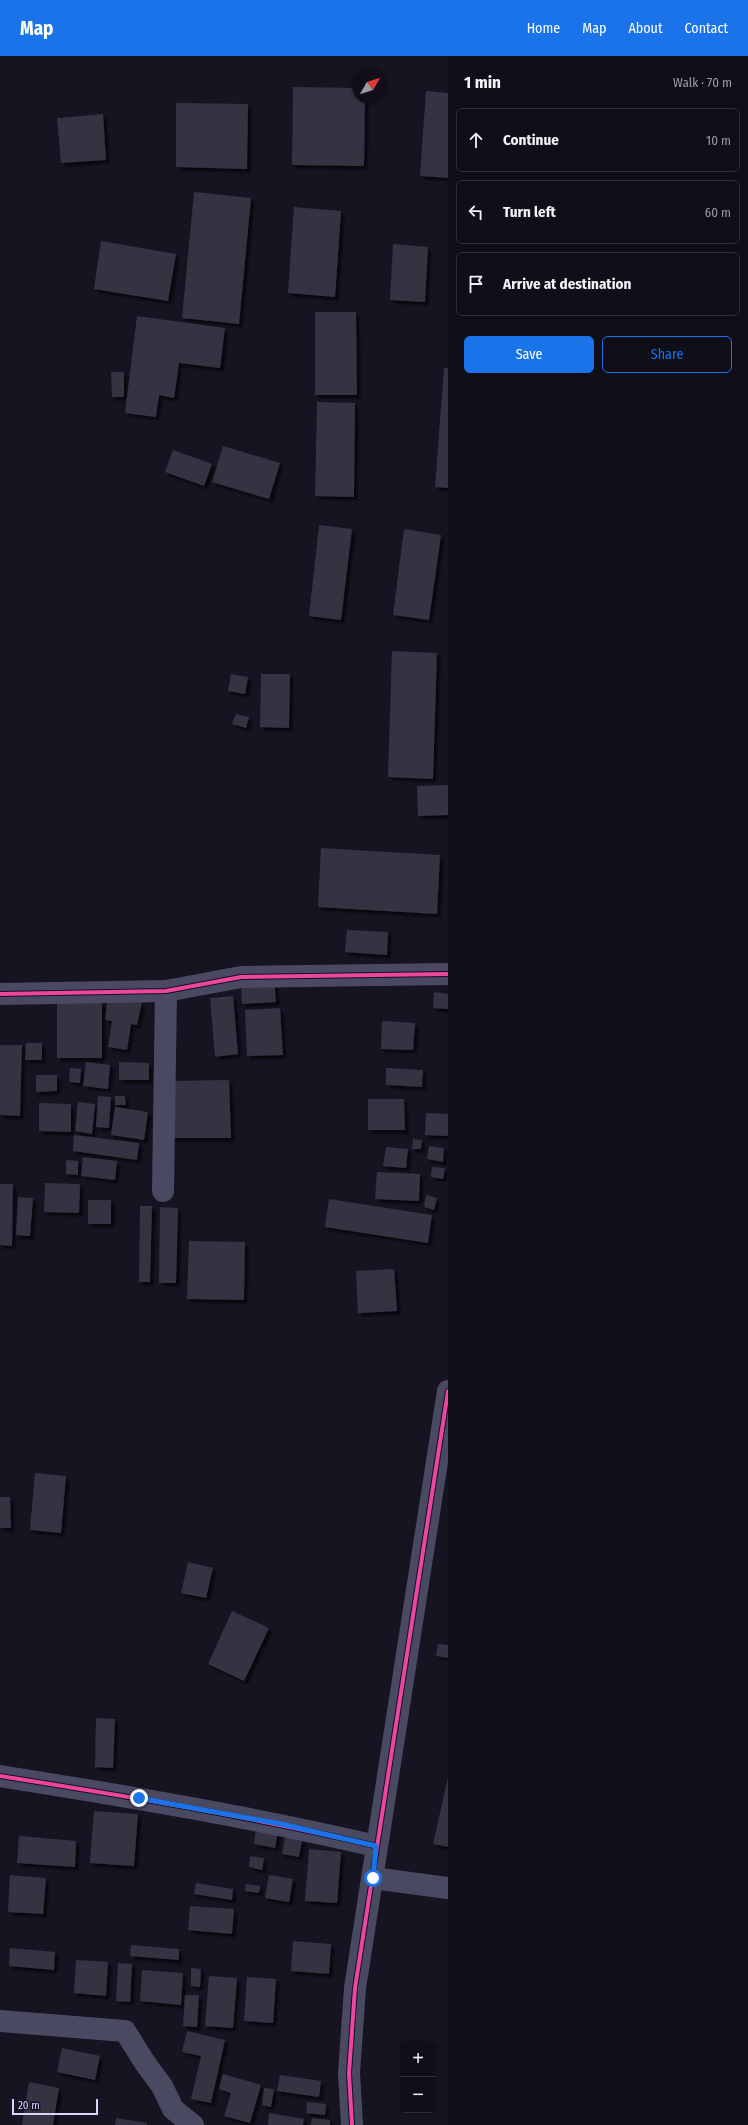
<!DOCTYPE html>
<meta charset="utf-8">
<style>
:root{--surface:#100f19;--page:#1e1d26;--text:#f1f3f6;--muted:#9c9ca2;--line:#302f38;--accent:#1a73e8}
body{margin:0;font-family:"Fira Sans Condensed",sans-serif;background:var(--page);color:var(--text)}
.controls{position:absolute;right:12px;bottom:12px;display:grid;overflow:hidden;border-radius:6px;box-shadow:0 1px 3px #0004}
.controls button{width:36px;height:36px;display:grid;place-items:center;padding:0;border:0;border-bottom:1px solid var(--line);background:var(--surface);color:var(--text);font:20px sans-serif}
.compass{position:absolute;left:352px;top:12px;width:36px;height:36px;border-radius:50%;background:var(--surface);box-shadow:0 1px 3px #0004;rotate:51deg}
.scale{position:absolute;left:12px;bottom:10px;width:86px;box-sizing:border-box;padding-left:4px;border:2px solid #d9d4ff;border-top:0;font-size:11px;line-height:14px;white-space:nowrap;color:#d9d4ff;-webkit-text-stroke:3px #130f26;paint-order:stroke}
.stop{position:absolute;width:12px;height:12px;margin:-9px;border:3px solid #1a73e8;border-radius:50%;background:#fff}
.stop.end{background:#1a73e8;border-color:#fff;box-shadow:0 1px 4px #0008}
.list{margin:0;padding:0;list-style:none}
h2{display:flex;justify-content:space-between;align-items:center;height:52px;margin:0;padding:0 16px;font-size:17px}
h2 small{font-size:13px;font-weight:400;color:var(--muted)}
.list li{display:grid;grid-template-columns:26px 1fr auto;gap:12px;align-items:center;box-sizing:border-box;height:64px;margin:0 8px 8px;padding:0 8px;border:1px solid var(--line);border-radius:6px}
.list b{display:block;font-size:15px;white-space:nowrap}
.list em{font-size:13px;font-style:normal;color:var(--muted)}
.actions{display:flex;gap:8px;padding:12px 16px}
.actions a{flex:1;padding:9px 0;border:1px solid var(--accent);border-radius:6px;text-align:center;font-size:14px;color:var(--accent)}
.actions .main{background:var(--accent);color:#fff}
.icon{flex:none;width:22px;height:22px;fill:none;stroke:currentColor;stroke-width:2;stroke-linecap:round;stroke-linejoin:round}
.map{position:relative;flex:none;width:448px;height:2069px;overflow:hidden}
header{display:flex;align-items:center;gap:24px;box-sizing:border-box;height:56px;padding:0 20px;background:var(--accent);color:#fff}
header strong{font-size:19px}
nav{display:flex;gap:22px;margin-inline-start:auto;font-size:14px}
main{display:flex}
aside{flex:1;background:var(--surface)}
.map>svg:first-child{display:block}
</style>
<header>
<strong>Map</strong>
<nav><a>Home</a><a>Map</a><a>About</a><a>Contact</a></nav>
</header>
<main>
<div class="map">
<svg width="448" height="2069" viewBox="0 0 448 2069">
<defs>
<filter id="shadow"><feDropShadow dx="3.5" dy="3.5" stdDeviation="1" flood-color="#0009"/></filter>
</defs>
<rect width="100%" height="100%" fill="#161421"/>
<g fill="#343243" filter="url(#shadow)">
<polygon points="293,31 358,32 358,42 365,42 364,110 292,109"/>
<polygon points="426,35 448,37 448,122 420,120"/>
<polygon points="176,47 248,48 247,113 176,111"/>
<polygon points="103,58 106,104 61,107 57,62"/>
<polygon points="194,136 251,142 239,268 182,262"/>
<polygon points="294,151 341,155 335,241 288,237"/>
<polygon points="101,185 176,198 168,245 94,233"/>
<polygon points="393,188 428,191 425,246 390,244"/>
<polygon points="315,256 356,256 357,339 315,339"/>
<polygon points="137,260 225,272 220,312 179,307 174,342 159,339 156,361 125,357"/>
<polygon points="444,312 448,312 448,432 435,431"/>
<polygon points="111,316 124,316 124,341 112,341"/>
<polygon points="317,346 355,347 354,441 315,440"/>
<polygon points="223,390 280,407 269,443 212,426"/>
<polygon points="173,394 212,408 204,430 165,416"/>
<polygon points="319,469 352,473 341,564 309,560"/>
<polygon points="404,473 441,479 429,564 393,559"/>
<polygon points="392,595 437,597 433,723 388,721"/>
<polygon points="231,618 248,621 245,638 228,635"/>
<polygon points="261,618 290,618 289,672 260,671"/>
<polygon points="236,658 249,661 246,672 232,668"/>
<polygon points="448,729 448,759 418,760 417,730"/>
<polygon points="321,792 440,799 437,858 318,851"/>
<polygon points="347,874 388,876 387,899 345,896"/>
<polygon points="274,923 276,946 242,948 241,926"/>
<polygon points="434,936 448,938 448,953 433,952"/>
<polygon points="108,940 142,946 137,969 131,968 127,994 108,991 112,965 105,964"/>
<polygon points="233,940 238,998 215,1001 210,942"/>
<rect x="57" y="946" width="45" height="56"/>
<polygon points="280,952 283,999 247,1000 245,954"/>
<polygon points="382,965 415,967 413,994 381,993"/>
<polygon points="26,987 42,987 42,1004 25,1004"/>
<polygon points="0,989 22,989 20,1060 0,1059"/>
<polygon points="86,1006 110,1009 108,1033 83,1030"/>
<polygon points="119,1006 149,1007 149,1024 119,1024"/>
<polygon points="70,1012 81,1013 80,1027 69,1026"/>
<polygon points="386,1012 423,1014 422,1031 386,1029"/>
<polygon points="36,1019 57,1019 57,1035 36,1036"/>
<polygon points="229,1024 231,1082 171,1082 170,1025"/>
<polygon points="98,1040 111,1041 109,1072 96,1071"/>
<polygon points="115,1040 125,1040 126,1049 115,1049"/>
<polygon points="368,1043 404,1043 405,1074 368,1074"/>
<polygon points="78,1046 95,1048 92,1078 75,1075"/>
<polygon points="39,1047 71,1048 71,1076 39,1075"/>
<polygon points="115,1051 148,1056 144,1084 111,1079"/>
<polygon points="426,1057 448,1058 448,1080 425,1079"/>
<polygon points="74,1079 139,1087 137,1104 73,1095"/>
<polygon points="413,1083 422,1084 421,1093 412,1093"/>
<polygon points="429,1090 444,1092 443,1106 427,1103"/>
<polygon points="386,1091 408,1093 406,1112 383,1110"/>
<polygon points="83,1101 117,1105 115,1124 81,1120"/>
<polygon points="66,1104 78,1105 78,1119 66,1118"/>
<polygon points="432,1111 445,1112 443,1123 431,1121"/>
<polygon points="377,1116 420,1118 419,1145 375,1143"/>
<polygon points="45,1127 80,1128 79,1157 44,1156"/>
<polygon points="0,1128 13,1128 12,1190 0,1189"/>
<polygon points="426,1139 437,1142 434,1154 424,1151"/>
<polygon points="18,1141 33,1142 30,1180 16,1179"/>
<polygon points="329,1143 432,1159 428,1187 325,1171"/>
<rect x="88" y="1144" width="23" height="24"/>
<polygon points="140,1150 152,1150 150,1226 139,1226"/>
<polygon points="160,1151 178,1152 176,1227 159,1227"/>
<polygon points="189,1185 245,1186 244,1244 187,1243"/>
<polygon points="394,1213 397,1255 358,1257 356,1215"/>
<polygon points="35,1417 66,1420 61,1477 30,1474"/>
<polygon points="0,1441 10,1441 11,1472 0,1472"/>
<polygon points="188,1506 213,1512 206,1542 181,1537"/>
<polygon points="232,1555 269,1572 244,1625 208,1608"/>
<polygon points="438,1588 448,1589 448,1602 436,1600"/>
<polygon points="96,1662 115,1663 113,1712 95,1711"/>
<polygon points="448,1721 448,1791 433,1788"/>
<polygon points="94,1755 138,1758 134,1810 90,1807"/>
<polygon points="256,1771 278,1775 275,1792 254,1788"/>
<polygon points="19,1780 76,1785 75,1811 17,1807"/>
<polygon points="285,1781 302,1784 299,1801 282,1798"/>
<polygon points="309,1793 341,1796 337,1847 305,1845"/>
<polygon points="250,1800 264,1802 262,1814 249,1811"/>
<polygon points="10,1819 46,1822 43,1858 8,1856"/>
<polygon points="269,1819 293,1823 289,1846 265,1842"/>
<polygon points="196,1827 233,1833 232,1844 194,1838"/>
<polygon points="246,1828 260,1830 259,1837 245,1835"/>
<polygon points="190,1850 234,1853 232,1878 188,1874"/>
<polygon points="293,1885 331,1888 329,1918 291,1915"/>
<polygon points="131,1889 179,1893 179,1904 130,1900"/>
<polygon points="10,1892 55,1896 54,1914 9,1910"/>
<polygon points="76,1904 108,1906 106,1940 74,1937"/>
<polygon points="118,1907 132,1908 130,1946 116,1945"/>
<polygon points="191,1912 201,1913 200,1931 191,1930"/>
<polygon points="142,1914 183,1917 181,1949 140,1945"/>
<polygon points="209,1920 237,1922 233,1972 205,1970"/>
<polygon points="247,1921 276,1923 273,1967 244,1965"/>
<polygon points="185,1939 199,1939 197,1971 183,1970"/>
<polygon points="187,1975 225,1984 211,2047 191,2043 201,2000 182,1996"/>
<polygon points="62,1992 100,2000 95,2024 57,2016"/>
<polygon points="223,2018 261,2029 250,2067 224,2060 231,2037 219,2033"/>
<polygon points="280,2019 321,2025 319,2041 277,2035"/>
<polygon points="29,2026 59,2032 53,2069 22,2069"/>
<polygon points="264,2032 274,2033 271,2051 262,2049"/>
<polygon points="307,2046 326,2048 325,2059 306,2057"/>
<polygon points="269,2057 304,2063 303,2069 268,2069"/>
<polygon points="116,2062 147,2067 147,2069 115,2069"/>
<polygon points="312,2062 330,2064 330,2069 311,2069"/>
</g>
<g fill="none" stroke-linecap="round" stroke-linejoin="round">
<g stroke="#4a4962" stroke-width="22">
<polyline points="0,938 166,935 241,921 448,918"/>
<polyline points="163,1135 166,935"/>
<path d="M0 1720C126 1740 252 1761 376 1790"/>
<polyline points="373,1822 448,1832"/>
<polyline points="0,1965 125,1975 145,2007 162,2030 173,2053 193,2069"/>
<polyline points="352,2069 349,2017 355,1932 448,1335"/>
</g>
<defs>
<g id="cycleway">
<polyline points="0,938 166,935 241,921 448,918"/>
<path d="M0 1720C126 1740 252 1761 376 1790"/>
<polyline points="352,2069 349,2017 355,1932 448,1335"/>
</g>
</defs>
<use href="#cycleway" stroke="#130f26" stroke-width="6"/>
<use href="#cycleway" stroke="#ed469a" stroke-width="4"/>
</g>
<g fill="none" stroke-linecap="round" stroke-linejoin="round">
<polyline stroke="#1a73e8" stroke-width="5" points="139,1742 281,1768 376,1790 373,1822"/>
</g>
</svg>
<div class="controls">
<button>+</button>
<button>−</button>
</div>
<svg class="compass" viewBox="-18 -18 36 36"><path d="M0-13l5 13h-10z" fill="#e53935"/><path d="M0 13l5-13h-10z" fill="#9c9ca2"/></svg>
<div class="scale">20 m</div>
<div class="stop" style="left:373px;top:1822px"></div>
<div class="stop end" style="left:139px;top:1742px"></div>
</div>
<aside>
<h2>1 min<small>Walk · 70 m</small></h2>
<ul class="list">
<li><svg class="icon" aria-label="ahead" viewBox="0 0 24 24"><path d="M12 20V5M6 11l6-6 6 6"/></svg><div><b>Continue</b></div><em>10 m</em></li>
<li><svg class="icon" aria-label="left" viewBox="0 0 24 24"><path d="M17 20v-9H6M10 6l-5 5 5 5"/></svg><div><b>Turn left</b></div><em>60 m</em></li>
<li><svg class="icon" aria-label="arrive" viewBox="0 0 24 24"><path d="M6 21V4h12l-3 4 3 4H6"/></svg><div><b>Arrive at destination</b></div></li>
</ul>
<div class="actions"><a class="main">Save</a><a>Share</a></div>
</aside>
</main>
